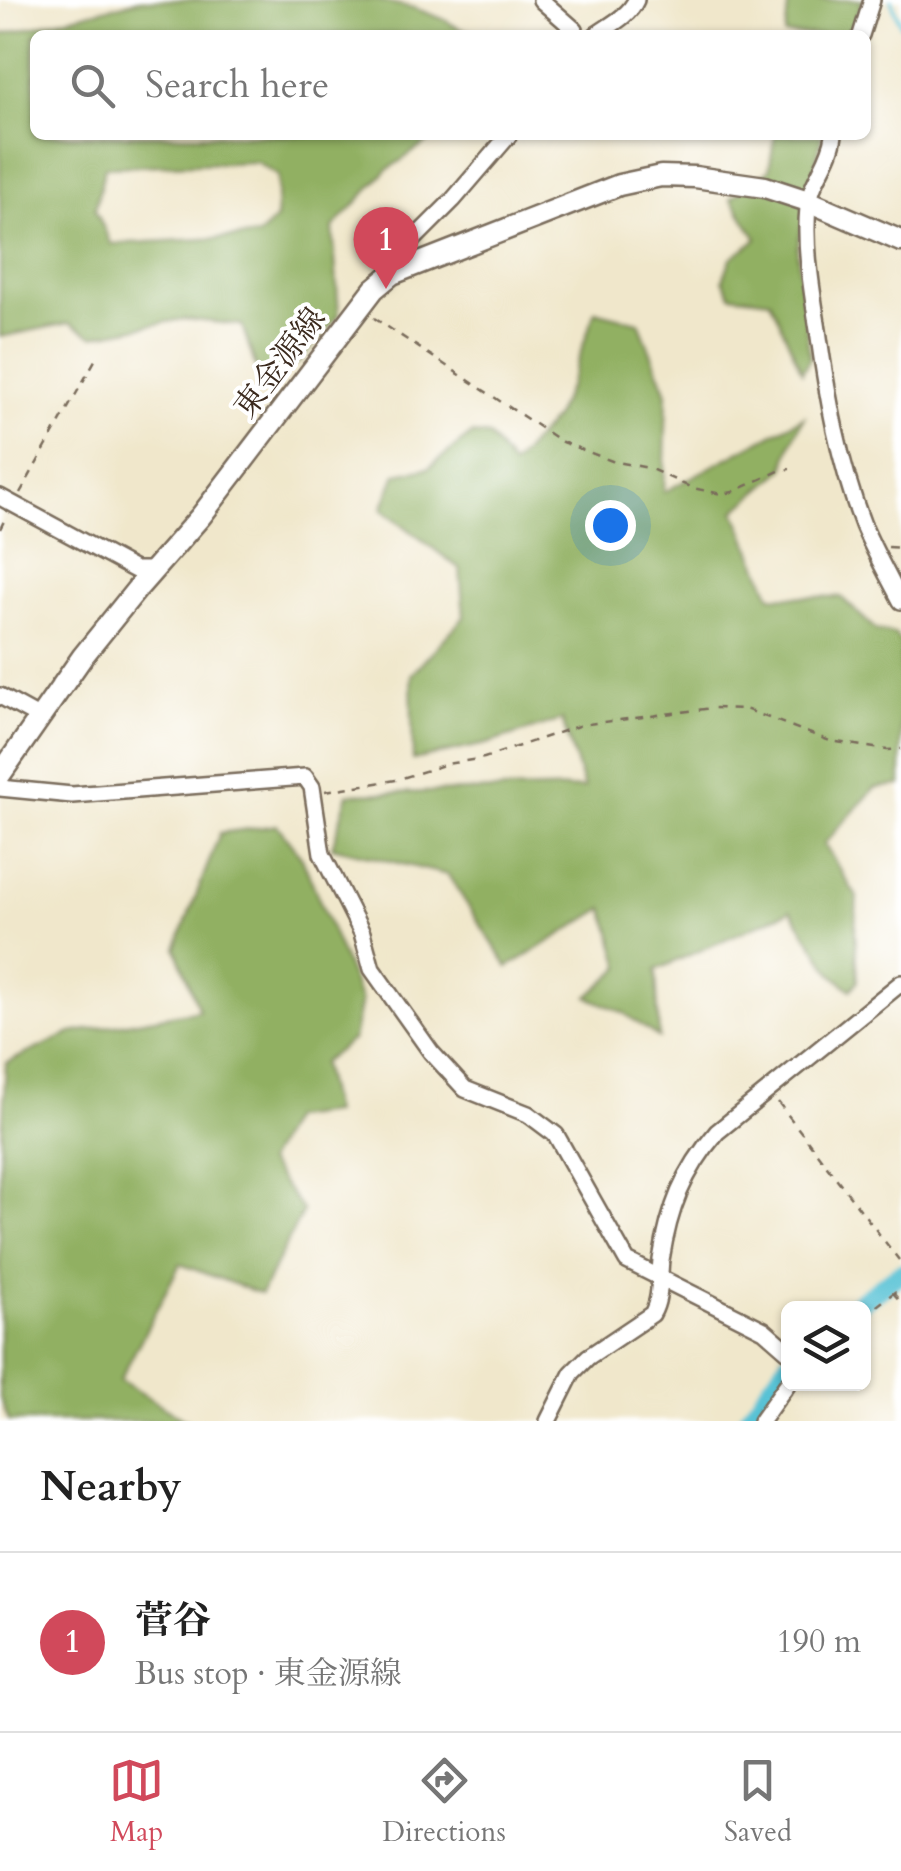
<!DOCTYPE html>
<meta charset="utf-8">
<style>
:root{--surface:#fff;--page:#f2f2f2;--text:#222;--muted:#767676;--line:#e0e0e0;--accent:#d1495b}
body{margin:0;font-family:Cardo,"Noto Serif JP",serif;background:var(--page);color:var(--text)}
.controls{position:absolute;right:30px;bottom:30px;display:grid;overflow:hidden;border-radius:15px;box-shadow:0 2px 8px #0004}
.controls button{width:90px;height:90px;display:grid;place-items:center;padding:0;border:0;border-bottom:2px solid var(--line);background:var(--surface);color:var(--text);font:50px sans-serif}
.you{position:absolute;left:610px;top:525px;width:35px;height:35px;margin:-25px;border:8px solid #fff;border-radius:50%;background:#1a73e8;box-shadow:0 0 0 15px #1a73e833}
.badge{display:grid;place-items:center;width:65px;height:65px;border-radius:50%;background:var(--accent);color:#fff;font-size:32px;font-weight:700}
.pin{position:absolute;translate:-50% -82px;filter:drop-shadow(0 2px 5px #0008)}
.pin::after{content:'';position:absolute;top:52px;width:35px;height:30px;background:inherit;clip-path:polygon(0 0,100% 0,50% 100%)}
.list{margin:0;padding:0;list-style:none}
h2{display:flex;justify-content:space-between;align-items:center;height:130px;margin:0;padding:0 40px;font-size:42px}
h2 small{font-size:32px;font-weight:400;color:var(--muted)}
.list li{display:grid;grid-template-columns:65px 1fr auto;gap:30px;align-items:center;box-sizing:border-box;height:180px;padding:0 40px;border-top:2px solid var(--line)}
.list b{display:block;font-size:38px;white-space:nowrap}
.list p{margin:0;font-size:32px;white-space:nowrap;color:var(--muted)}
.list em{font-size:32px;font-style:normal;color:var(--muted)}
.icon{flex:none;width:55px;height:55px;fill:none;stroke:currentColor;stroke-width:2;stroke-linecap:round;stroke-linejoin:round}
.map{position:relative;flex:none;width:901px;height:1421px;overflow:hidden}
.search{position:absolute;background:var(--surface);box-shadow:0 2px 8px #0004;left:30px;right:30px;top:30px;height:110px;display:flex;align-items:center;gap:25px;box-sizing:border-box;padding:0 35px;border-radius:15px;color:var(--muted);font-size:38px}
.sheet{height:310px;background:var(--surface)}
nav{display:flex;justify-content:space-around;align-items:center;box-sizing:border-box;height:140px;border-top:2px solid var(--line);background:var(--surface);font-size:28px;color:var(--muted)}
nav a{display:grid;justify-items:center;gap:5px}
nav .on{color:var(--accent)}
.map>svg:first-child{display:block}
</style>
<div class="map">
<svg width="901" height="1421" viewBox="0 0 901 1421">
<rect width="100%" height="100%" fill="#fff"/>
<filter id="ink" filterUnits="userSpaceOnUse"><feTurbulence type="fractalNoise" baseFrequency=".01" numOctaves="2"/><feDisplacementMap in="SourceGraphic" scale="20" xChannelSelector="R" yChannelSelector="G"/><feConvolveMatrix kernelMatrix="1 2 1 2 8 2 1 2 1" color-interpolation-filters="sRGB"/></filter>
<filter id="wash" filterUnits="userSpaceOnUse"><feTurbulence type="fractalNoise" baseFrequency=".0048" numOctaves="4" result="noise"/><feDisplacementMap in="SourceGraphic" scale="40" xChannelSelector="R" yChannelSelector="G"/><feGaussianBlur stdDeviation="2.25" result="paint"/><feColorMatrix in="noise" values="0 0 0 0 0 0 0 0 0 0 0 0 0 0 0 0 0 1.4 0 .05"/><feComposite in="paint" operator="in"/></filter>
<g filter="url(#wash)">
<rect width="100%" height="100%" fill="#f0e7cb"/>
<g fill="#91b062" stroke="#666d40" stroke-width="2.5" fill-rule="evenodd">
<path d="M140 0H376L414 8 443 19 460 29 487 35H35V135H438L387 170 333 228 339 315 299 363 258 374 242 325 183 319 93 336 69 323 0 337V35ZM257 162 278 176 276 219 258 236 111 244 95 209 105 167Z"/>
<polygon points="789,0 863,0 850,35 785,35"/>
<polygon points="775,135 822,135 797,249 810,358 802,372 770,300 731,295 723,280 731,258 757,239 731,198 769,170"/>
<polygon points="595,311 639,322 667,393 664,492 804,417 791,444 784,469 735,511 771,596 841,597 876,630 895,634 901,643 901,785 875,788 824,844 857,897 855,932 858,981 851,990 832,974 791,910 656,970 659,1038 624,1013 588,997 621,967 604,908 508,967 448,875 332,847 348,794 584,788 562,720 486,744 413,760 411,675 464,617 460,569 382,509 396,474 428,468 472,434 489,436 512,466 555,417 569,386"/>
<polygon points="277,825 302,858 361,1001 353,1039 322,1063 333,1113 291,1118 267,1162 303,1211 261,1294 180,1264 120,1380 187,1421 9,1421 0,1398 0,1168 6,1063 71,1033 199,1010 176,948 220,833"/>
</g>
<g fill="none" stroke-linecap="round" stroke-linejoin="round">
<polyline stroke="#59c2d5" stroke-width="4" points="891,0 901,25"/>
<g stroke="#59c2d5" stroke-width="20">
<polyline points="852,1308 901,1273"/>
<polyline points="746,1421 788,1363"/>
</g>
</g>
</g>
<g filter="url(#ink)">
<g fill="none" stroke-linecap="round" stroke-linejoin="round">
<defs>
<g id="minor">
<polyline points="541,0 575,30 577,35"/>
<path d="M596 35C610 25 629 16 636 0"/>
<polyline points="861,35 872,0"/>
<path d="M834 135C831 161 810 182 808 207 804 247 812 290 818 330 827 396 839 462 863 525 874 551 888 576 901 601"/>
<polyline points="392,274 400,253 453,200 509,135"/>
<polyline points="0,497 135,570 155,570"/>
<polyline points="0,696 40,718"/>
<polyline points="0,788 72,795 305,777 312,787 322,854 362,933 372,969 431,1052 465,1089 528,1114 556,1135 627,1261 764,1330 788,1351"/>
<path d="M548 1421 572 1373 588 1357 652 1314C661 1299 659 1278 661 1260 669 1209 683 1172 717 1132L901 983"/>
<polyline points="761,1421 788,1383"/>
</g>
<polyline id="major" points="0,775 83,656 137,589 201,516 374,289 392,274 619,185 661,176 695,177 765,187 808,201 901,241"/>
</defs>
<use href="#minor" stroke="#7a6c5b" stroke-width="20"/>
<use href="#major" stroke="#7a6c5b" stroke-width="25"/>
<g stroke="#7a6c5b" stroke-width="2.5" stroke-dasharray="8 8" stroke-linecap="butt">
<polyline points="374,318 562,442 612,461 649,468 692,488 722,494 733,492 781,470 790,469"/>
<polyline points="20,493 98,355"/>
<polyline points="0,529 6,517"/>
<polyline points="888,547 901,548"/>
<polyline points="325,791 396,780 447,764 484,758 581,725 712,708 745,709 830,741 887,750 901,749"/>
<polyline points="778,1102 899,1260"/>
<polyline points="893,1293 901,1302"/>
<polyline points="864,1316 901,1287"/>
</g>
<use href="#minor" stroke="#fff" stroke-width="15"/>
<use href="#major" stroke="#fff" stroke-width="20"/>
</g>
</g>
<g text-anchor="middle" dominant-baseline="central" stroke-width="8" stroke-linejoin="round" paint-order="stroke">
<g font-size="32" fill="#3b2a1e" stroke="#fff">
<text transform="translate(280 363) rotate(-53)">東金源線</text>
</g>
</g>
</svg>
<div class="controls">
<button><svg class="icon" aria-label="layers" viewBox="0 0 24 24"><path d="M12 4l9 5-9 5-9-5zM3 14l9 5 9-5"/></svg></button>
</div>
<div class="you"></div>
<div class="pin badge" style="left:386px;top:289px">1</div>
<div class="search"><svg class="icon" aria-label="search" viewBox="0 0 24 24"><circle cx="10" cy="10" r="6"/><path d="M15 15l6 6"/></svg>Search here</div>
</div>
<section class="sheet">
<h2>Nearby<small></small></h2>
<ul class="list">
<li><span class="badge">1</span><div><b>菅谷</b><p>Bus stop · 東金源線</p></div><em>190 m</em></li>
</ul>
</section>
<nav>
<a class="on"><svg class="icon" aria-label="map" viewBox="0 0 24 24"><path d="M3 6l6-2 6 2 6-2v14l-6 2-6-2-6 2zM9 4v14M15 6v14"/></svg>Map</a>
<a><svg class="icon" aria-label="directions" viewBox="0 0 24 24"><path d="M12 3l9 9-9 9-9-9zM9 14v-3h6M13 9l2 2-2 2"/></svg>Directions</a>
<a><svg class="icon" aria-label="saved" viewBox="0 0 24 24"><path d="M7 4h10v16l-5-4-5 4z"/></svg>Saved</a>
</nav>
